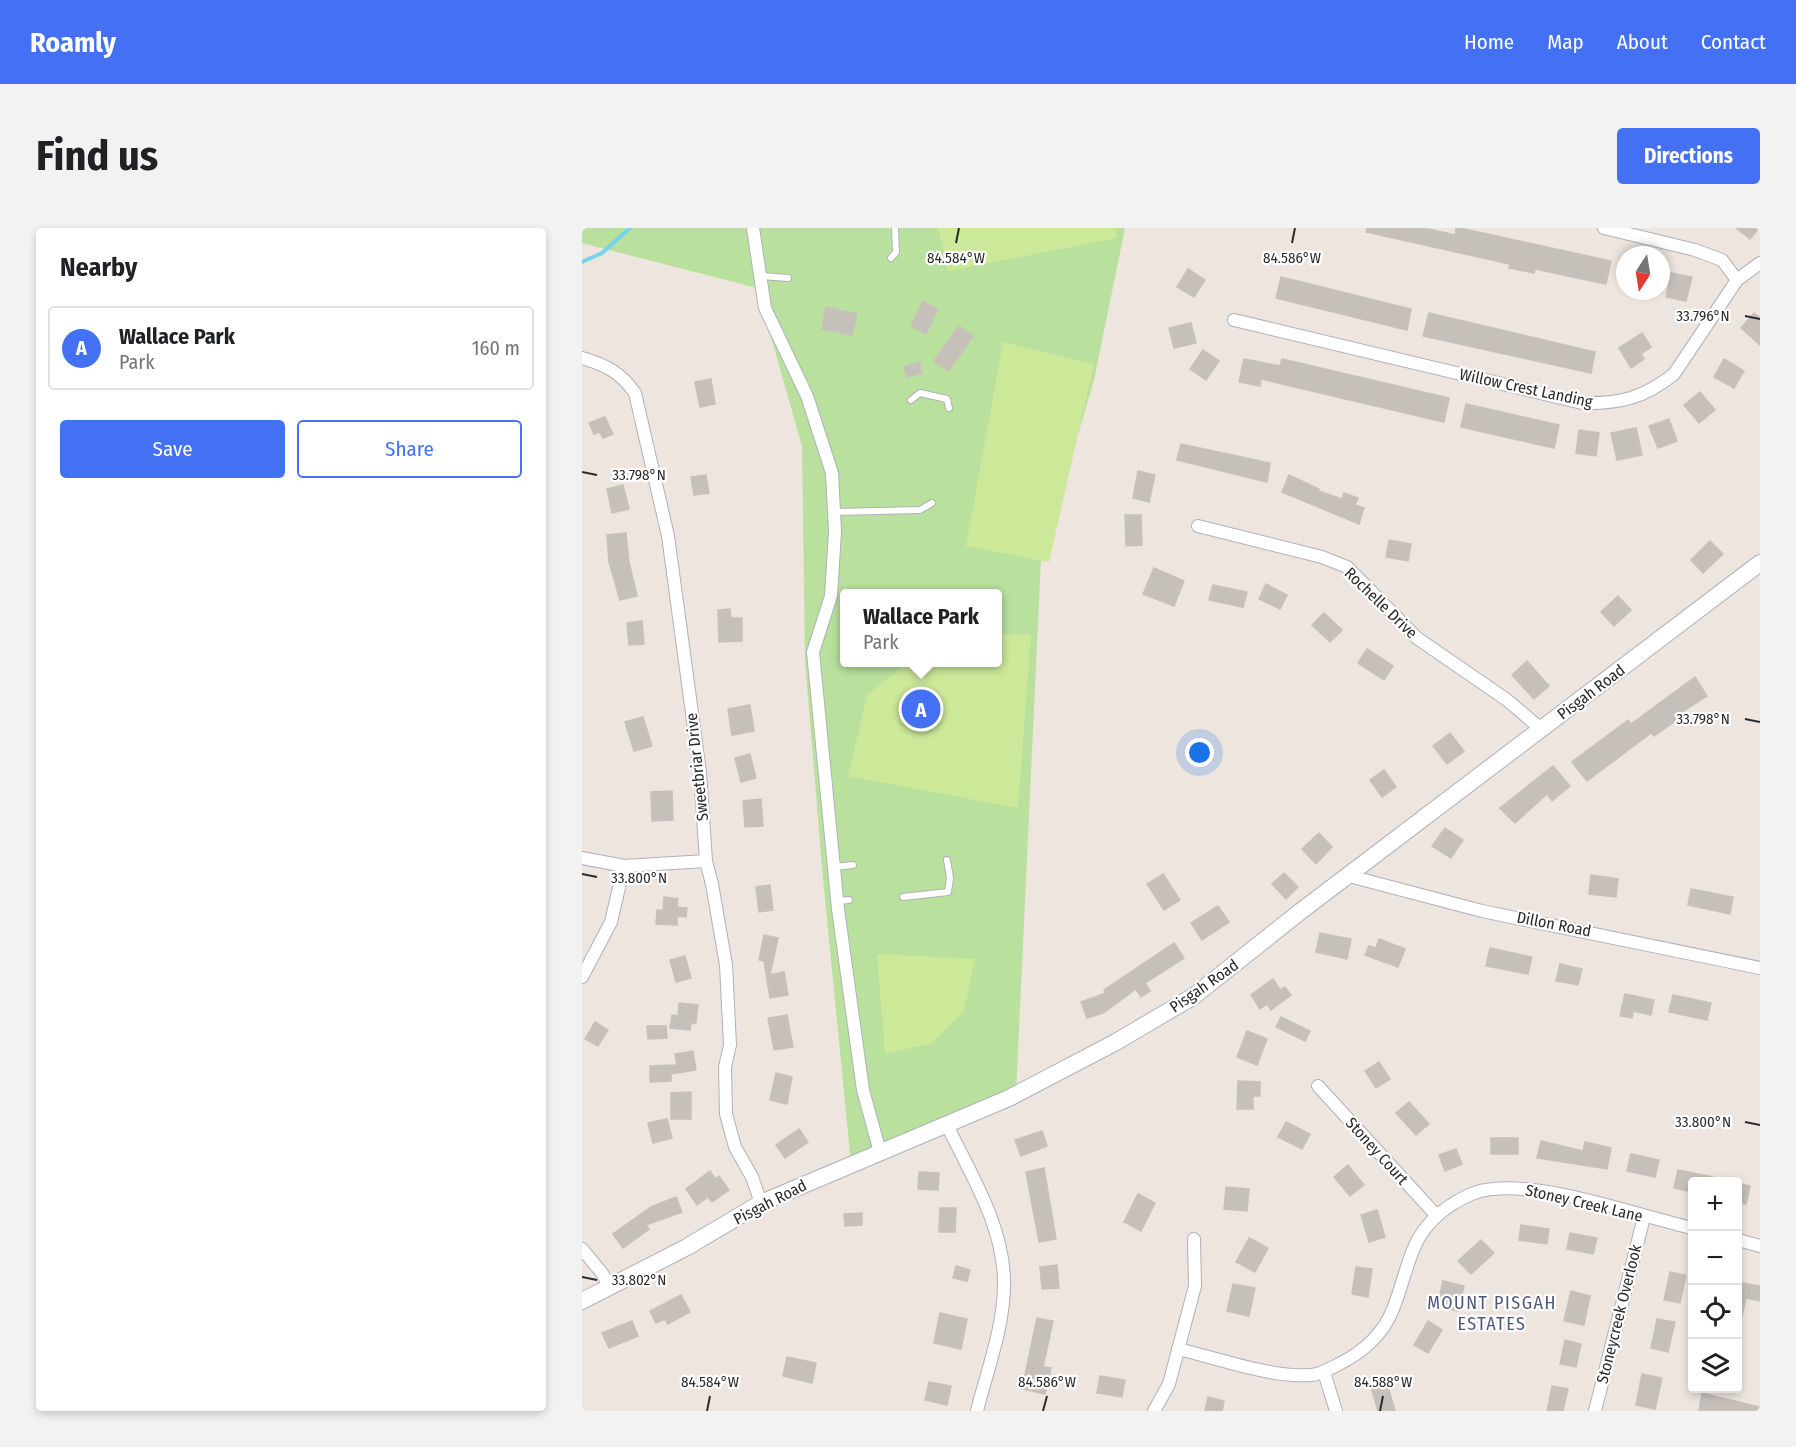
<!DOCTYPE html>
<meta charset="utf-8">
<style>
:root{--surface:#fff;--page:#f2f2f2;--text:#202124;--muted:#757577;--line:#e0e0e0;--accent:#4471f4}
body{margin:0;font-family:"Fira Sans Condensed",sans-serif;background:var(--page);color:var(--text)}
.controls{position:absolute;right:18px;bottom:18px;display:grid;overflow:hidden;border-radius:6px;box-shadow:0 3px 9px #0003}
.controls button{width:54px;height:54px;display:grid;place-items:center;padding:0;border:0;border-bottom:2px solid var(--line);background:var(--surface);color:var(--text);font:30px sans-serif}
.compass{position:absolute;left:1034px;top:18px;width:54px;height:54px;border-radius:50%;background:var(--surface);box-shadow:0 3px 9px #0003;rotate:192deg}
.you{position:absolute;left:618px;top:525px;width:21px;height:21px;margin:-15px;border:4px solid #fff;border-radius:50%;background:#1a73e8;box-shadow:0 0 0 9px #1a73e833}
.badge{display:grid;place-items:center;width:39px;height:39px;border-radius:50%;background:var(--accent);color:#fff;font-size:20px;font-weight:700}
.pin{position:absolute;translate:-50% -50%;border:3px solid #fff;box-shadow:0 2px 6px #0006}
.popup{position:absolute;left:258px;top:361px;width:162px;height:78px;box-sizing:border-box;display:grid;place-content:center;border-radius:6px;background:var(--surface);filter:drop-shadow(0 2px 4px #0005);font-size:20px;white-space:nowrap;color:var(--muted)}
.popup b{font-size:22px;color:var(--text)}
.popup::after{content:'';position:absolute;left:50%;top:100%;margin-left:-12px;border:12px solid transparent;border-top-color:var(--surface)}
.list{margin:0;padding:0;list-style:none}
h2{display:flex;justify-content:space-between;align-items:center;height:78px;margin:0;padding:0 24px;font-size:26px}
h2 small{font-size:20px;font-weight:400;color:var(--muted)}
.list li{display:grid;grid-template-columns:39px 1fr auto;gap:18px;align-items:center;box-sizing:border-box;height:84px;margin:0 12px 12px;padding:0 12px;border:2px solid var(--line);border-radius:6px}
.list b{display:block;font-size:22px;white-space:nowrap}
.list p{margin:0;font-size:20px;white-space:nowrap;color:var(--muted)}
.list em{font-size:20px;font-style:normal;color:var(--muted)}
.actions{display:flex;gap:12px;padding:18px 24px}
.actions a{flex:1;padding:14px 0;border:2px solid var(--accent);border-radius:6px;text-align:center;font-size:21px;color:var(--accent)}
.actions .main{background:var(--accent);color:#fff}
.icon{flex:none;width:33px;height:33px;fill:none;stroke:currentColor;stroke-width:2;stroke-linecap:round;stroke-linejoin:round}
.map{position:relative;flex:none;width:1178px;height:1183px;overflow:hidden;border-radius:6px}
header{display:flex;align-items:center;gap:36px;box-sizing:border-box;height:84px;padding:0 30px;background:var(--accent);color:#fff}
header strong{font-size:28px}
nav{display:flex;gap:33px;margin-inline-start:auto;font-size:21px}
.intro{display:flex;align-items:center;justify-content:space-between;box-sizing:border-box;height:144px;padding:0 36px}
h1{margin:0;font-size:42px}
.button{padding:15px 27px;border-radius:6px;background:var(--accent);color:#fff;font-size:21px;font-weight:700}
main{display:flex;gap:36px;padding:0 36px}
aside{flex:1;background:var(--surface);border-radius:6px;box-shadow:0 3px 9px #0003}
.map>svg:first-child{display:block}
</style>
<header>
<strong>Roamly</strong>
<nav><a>Home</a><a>Map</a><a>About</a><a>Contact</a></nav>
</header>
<div class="intro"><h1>Find us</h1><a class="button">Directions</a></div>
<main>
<aside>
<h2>Nearby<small></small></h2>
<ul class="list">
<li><span class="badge">A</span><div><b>Wallace Park</b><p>Park</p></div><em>160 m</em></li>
</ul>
<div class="actions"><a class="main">Save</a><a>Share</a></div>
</aside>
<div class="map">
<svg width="1178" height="1183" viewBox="0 0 1178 1183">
<rect width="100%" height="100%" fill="#ede5de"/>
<path fill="#b9e19d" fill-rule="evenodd" d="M0 0H543L512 152 459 331 434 866 269 935 241 651 223 433 220 218 175 60 0 15ZM262 366H416V434H262Z"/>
<g fill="#cce899">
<polygon points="356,0 533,0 535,10 366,43"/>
<polygon points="421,114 512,136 467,334 384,318"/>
<polygon points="416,406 449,407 436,580 266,548 285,467 325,435 416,434"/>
<polygon points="295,726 393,731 382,783 350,815 303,826"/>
</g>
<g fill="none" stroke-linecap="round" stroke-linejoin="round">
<polyline stroke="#75d4eb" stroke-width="4" points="0,34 20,25 48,0"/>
</g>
<g fill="#c5c0ba" stroke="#c8c1b8" stroke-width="1.5">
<polygon points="785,0 842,0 873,7 874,0 878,0 1029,33 1024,56 953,41 952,45 927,40 928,36 784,4"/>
<polygon points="1154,0 1177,0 1168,11"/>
<polygon points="606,41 623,52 612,69 595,59"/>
<polygon points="1089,45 1110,49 1104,73 1084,69"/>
<polygon points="699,49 829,81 825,102 694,70"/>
<polygon points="341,73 356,81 344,106 329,98"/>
<polygon points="244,79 275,86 270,107 240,101"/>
<polygon points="847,85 1013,124 1009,145 841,108"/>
<polygon points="1172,85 1178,90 1178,117 1159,100"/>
<polygon points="609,95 614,115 592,120 587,100"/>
<polygon points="377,98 391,108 367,143 352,133"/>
<polygon points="1060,105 1069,119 1059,126 1062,131 1049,140 1037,120"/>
<polygon points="621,122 637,133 624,152 608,141"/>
<polygon points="662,131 698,138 700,131 867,170 862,194 679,151 678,158 657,154"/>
<polygon points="1142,131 1162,143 1152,160 1132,149"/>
<polygon points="337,134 340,145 325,149 322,139"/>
<polygon points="129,151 133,176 118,179 113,154"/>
<polygon points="1118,164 1133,182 1117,195 1102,177"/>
<polygon points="884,176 977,197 972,220 879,199"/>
<polygon points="23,189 31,206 21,210 18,204 12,206 7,195"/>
<polygon points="1087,191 1095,213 1076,220 1067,198"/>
<polygon points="1054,200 1060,227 1035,232 1029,205"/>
<polygon points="997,202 1017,205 1014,228 994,225"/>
<polygon points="599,216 688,235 685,254 595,232"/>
<polygon points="556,243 573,247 567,274 551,270"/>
<polygon points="124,247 127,265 112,267 109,249"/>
<polygon points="707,247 737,261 736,263 760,271 762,265 776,270 773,277 782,280 777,296 700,264"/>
<polygon points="41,257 47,281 30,285 25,261"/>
<polygon points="543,287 559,287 560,317 544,318"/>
<polygon points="44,305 47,334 55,368 38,372 27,334 25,307"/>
<polygon points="807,312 829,316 826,333 804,329"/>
<polygon points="1128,313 1141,326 1121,345 1109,332"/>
<polygon points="572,340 602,353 592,378 561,366"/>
<polygon points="684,356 705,367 698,381 677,371"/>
<polygon points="631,357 665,364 661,379 627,372"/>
<polygon points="1036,368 1049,382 1032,398 1019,384"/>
<polygon points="148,381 149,390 160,390 160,413 137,414 136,382"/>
<polygon points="742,385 760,402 748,414 730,397"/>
<polygon points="60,393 62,416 47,417 45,395"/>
<polygon points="785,421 811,438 802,452 776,435"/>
<polygon points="945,433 967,458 952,471 930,447"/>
<polygon points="1113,449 1125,468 1092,489 1095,492 1072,508 1069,505 1005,553 990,534 1046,492 1049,496"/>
<polygon points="168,477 172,503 150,507 146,481"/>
<polygon points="61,489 70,518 52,523 43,494"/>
<polygon points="868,505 882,523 865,536 851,518"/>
<polygon points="168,526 174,550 159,554 153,530"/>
<polygon points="971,538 988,558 970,573 965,566 933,595 918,580"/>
<polygon points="802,542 814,559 800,569 788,552"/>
<polygon points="90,563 91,592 70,593 69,564"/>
<polygon points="179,571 181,598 163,599 161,573"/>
<polygon points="863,600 881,612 869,630 850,618"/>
<polygon points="737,605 750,619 734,636 720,621"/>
<polygon points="702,645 716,659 704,671 690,656"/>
<polygon points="581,646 598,672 582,682 565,656"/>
<polygon points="1009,647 1036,651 1034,669 1007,666"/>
<polygon points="188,657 191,682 177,684 174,659"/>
<polygon points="1109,661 1151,669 1148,686 1106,677"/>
<polygon points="82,669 96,671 95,679 105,680 104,689 95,688 95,697 74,696 75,682 81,682"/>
<polygon points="636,678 647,694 620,712 609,695"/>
<polygon points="738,705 769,711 765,731 734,724"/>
<polygon points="182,707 196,710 188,747 202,744 206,767 188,770 182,733 177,732"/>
<polygon points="797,711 823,721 816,739 783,727 787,718 794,720"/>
<polygon points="592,715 602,730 563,755 568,763 559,769 554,761 521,785 505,790 499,774 524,765 522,762"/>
<polygon points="908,720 950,729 946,746 904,738"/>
<polygon points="103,728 109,750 94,754 88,732"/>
<polygon points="978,736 1000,741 996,757 974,753"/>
<polygon points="691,751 698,762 703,759 709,767 689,782 685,776 678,781 669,767"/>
<polygon points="1043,766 1072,772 1069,787 1051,783 1050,790 1038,788"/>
<polygon points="1091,767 1129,775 1125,792 1087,784"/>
<polygon points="97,775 116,777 114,795 109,795 108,802 88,800 90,787 96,788"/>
<polygon points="205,787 211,819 192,822 186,790"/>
<polygon points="699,789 728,803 723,813 694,799"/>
<polygon points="13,794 26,802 16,818 3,811"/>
<polygon points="65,798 84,798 85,810 66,811"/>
<polygon points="665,803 685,811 675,837 655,829"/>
<polygon points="111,823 114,842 89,846 89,853 68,854 68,838 95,837 93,826"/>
<polygon points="797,834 808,851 794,860 783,843"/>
<polygon points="194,845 210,849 205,876 188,872"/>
<polygon points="656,853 678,854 678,868 671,868 671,881 655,881"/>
<polygon points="109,864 109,891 89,891 89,865"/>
<polygon points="827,874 847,896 834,907 814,885"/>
<polygon points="85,891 90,910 71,915 66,895"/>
<polygon points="704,894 728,906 720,921 696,909"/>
<polygon points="217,901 226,914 203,930 194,917"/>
<polygon points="460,903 465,918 439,928 433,912"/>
<rect x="909" y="910" width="27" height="16"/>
<polygon points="959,913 1001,923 1003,914 1029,920 1025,941 955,930"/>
<polygon points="874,921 880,936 863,943 857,927"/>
<polygon points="1049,926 1077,932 1073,949 1045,943"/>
<polygon points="766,937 782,957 768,968 752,949"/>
<polygon points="462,940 474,1011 457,1014 444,944"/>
<polygon points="1096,942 1131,949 1130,954 1110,954 1110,964 1092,960"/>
<polygon points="128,943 133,951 137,948 147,962 130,974 126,969 115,977 104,961"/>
<polygon points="337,944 357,945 356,962 336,961"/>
<polygon points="1155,955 1168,958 1164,976 1155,975"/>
<polygon points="644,959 667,961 665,983 642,981"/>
<polygon points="556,966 573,975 559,1003 542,994"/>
<polygon points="94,969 100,984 64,997 67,1001 41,1020 31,1006 69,979"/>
<polygon points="358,980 374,980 373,1004 357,1004"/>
<polygon points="795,982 803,1009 787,1014 779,987"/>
<polygon points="280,985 280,997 263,998 262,986"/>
<polygon points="939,997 967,1001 965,1016 937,1012"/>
<polygon points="988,1005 1015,1010 1011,1026 985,1021"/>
<polygon points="667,1010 686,1020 673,1044 654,1034"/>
<polygon points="899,1012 912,1025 889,1046 876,1033"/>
<polygon points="475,1037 477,1060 460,1061 458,1039"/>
<polygon points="374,1038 388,1042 385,1053 371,1050"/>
<polygon points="774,1039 790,1041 786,1069 770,1066"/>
<polygon points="1088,1044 1104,1047 1098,1075 1082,1072"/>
<polygon points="861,1053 882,1058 876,1083 855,1079"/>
<polygon points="1155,1054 1178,1058 1178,1073 1164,1070 1160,1088 1155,1088"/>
<polygon points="651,1056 673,1060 667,1088 645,1083"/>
<polygon points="989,1063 1008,1068 1002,1097 982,1093"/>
<polygon points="99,1067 108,1084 86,1096 83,1091 74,1095 68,1083"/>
<polygon points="358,1085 385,1091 379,1121 352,1115"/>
<polygon points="455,1090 471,1093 461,1139 469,1140 463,1166 440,1161"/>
<polygon points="1075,1091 1093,1094 1086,1124 1069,1120"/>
<polygon points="50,1093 56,1108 27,1120 20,1105"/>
<polygon points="846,1093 860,1102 846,1125 832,1117"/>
<polygon points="983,1112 999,1116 994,1139 978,1136"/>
<polygon points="205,1129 234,1135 230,1155 201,1148"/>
<polygon points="1060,1146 1080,1150 1073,1181 1054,1177"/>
<polygon points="518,1148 543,1152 540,1169 515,1165"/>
<polygon points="347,1154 369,1158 365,1177 343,1172"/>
<polygon points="805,1155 813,1183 796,1183 789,1159"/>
<polygon points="970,1158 986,1161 981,1183 965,1183"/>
<polygon points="1120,1165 1177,1179 1176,1183 1117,1183"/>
<polygon points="626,1169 642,1173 640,1183 623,1183"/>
</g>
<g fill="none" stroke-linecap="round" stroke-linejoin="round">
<defs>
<g id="lane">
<polyline points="309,30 314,24 313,0"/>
<polyline points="180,48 206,50"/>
<polyline points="329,172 338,165 365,171 367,180"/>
<polyline points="252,284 338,282 350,275"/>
<polyline points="252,639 271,637"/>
<polyline points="321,669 366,664 368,650 365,632"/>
<polyline points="255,673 267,672"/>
</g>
<g id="street">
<polyline points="171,0 183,80 225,168 250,245 253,303 249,368 231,424 256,681 281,862 298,924"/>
<polyline points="1022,0 1113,22 1140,32 1155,52"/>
<path d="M652 92 1000 175C1038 176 1062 170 1092 146L1155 52 1178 35"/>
<path d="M0 130C24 137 38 144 53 165L86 308 118 544 124 633 130 656 144 737 148 817 143 839 144 886 153 919 170 949 179 975"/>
<polyline points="616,298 740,329 765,339 835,410 925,472 959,501"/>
<polyline points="0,630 42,638 124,633"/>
<polyline points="767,648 900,683 1178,740"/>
<polyline points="0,749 29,694 42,638"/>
<polyline points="736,858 854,987"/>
<path d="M365 897C389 947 423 1000 422 1057 422 1098 405 1143 395 1183"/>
<polyline points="1156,1012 1178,1018"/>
<polyline points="0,1021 20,1045 28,1060"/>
<path d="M596 1121C635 1130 689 1150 729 1147 740 1146 749 1140 759 1135 781 1124 802 1105 811 1081 828 1039 826 1005 869 977 882 969 895 962 911 961 967 955 1054 987 1110 1000"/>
<polyline points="742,1144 754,1183"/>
<polyline points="572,1183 587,1156 613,1058 612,1011"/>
<polyline points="1013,1183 1062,989"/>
</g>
<polyline id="secondary" points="0,1073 105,1019 179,975 427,870 534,814 612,768 719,683 1178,335"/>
</defs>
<use href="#lane" stroke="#afb2bb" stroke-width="8"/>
<use href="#street" stroke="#afb2bb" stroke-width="14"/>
<use href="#secondary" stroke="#afb2bb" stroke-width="18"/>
<use href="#lane" stroke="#fff" stroke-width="6"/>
<use href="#street" stroke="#fff" stroke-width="12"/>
<use href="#secondary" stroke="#fff" stroke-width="16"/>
</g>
<path fill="none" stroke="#2b2b2b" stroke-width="2" d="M374 15 377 0M710 15 713 0M1163 88 1178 91M0 244 15 247M1163 491 1178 494M0 646 15 649M1163 894 1178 897M0 1049 15 1052M125 1183 128 1168M461 1183 465 1168M798 1183 801 1168"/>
<g text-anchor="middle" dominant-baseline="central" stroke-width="4.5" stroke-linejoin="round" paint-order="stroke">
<g font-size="16" fill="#2b2b2b" stroke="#fff">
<text transform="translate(944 160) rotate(12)">Willow Crest Landing</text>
<text transform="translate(799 375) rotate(44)">Rochelle Drive</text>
<text transform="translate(1009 464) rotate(-37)">Pisgah Road</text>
<text transform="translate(115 539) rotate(-96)">Sweetbriar Drive</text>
<text transform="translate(972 696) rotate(11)">Dillon Road</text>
<text transform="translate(622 758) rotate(-35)">Pisgah Road</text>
<text transform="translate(795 923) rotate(48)">Stoney Court</text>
<text transform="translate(188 974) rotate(-27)">Pisgah Road</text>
<text transform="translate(1002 975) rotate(13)">Stoney Creek Lane</text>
<text transform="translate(1037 1086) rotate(-76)">Stoneycreek Overlook</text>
</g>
<g font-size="18" letter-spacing="1.5" fill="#4d587b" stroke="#fff">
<text x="910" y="1075">MOUNT PISGAH<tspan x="910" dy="21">ESTATES</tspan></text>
</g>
</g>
<g font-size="15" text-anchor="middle" fill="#2b2b2b" stroke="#fff" stroke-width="4.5" stroke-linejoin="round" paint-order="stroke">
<text x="374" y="35">84.584°W</text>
<text x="710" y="35">84.586°W</text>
<text x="1121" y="93">33.796°N</text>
<text x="57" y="252">33.798°N</text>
<text x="1121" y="496">33.798°N</text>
<text x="57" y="655">33.800°N</text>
<text x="1121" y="899">33.800°N</text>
<text x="57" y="1057">33.802°N</text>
<text x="128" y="1159">84.584°W</text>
<text x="465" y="1159">84.586°W</text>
<text x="801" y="1159">84.588°W</text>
</g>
</svg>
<div class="controls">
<button>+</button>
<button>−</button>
<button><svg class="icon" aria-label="locate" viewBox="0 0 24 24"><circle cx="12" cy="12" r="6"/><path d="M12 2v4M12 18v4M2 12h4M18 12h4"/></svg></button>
<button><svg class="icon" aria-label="layers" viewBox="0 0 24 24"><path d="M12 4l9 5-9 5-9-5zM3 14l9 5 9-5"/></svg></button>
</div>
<svg class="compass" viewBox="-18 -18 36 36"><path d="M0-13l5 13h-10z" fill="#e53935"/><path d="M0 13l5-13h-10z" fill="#757577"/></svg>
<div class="you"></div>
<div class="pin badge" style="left:339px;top:481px">A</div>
<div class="popup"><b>Wallace Park</b>Park</div>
</div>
</main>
